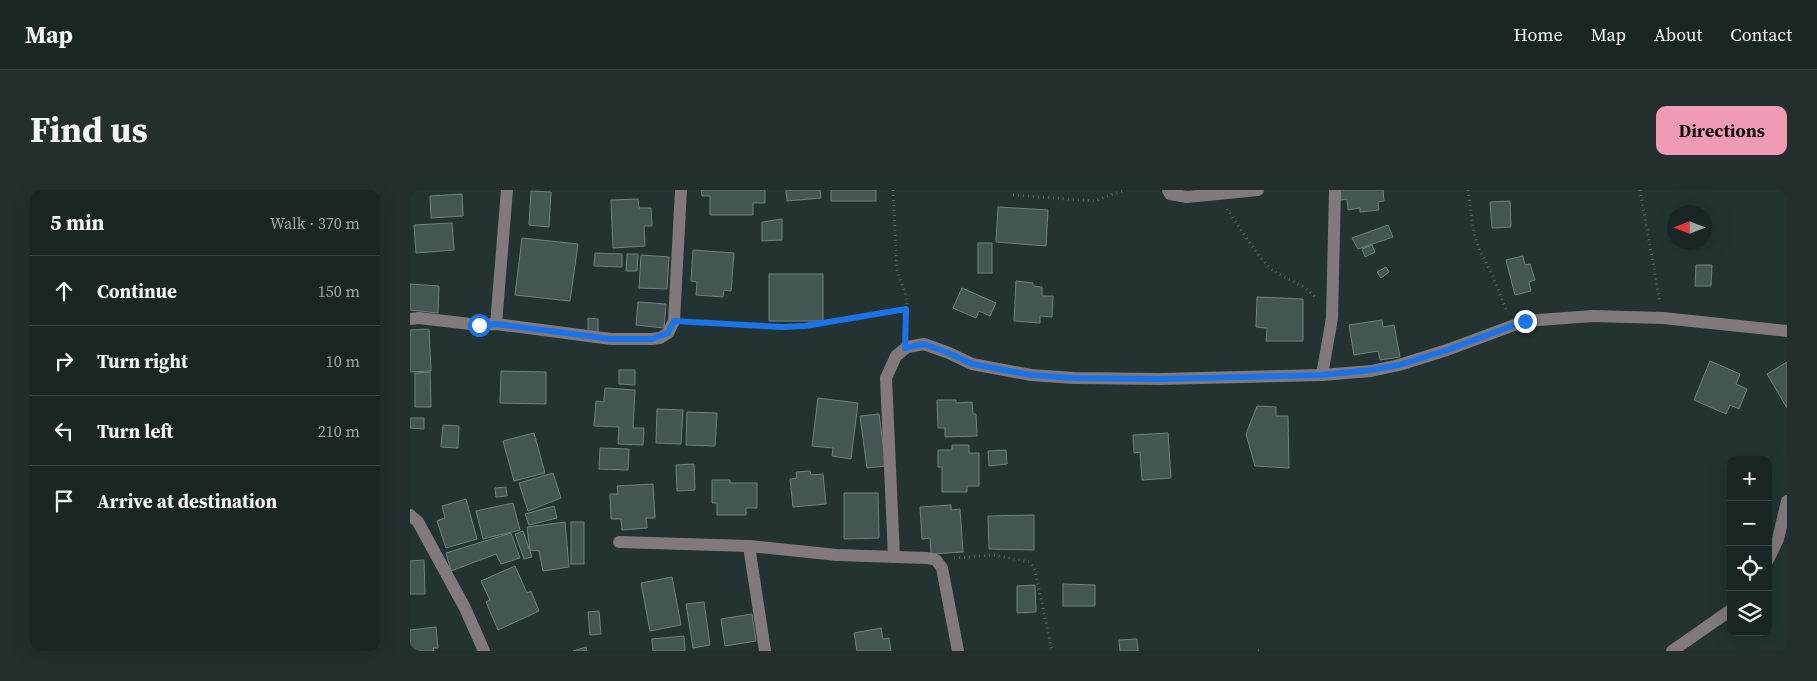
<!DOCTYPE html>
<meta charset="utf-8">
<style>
:root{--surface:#1a2626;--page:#232e2e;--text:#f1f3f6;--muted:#9fa5a7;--line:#384343;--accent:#f19ab3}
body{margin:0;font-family:"Source Serif 4",serif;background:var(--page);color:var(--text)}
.controls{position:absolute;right:15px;bottom:15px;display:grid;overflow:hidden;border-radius:10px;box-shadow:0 5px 20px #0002}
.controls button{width:45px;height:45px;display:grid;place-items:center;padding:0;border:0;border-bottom:1px solid var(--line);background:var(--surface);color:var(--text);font:25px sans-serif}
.compass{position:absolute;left:1257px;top:15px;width:45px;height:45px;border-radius:50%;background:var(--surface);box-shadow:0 5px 20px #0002;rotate:270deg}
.stop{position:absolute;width:15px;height:15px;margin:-11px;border:4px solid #1a73e8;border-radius:50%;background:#fff}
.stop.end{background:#1a73e8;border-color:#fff;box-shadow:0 1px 5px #0008}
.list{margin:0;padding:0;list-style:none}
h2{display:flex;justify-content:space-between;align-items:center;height:65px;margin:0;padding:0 20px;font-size:21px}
h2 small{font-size:16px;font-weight:400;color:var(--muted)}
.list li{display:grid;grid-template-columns:32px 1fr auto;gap:15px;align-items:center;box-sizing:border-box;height:70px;padding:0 20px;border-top:1px solid var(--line)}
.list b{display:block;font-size:19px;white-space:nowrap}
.list em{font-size:16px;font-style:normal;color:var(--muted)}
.icon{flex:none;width:28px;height:28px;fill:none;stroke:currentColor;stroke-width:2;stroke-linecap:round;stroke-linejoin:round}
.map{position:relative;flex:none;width:1377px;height:461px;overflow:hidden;border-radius:10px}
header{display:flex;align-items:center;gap:30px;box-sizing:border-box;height:70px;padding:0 25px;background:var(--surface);border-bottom:1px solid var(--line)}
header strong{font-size:24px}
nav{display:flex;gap:28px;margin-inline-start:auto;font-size:18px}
.intro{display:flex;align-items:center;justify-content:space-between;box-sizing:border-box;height:120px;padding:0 30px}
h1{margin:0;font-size:35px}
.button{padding:12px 22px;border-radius:10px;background:var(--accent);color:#111;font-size:18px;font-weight:700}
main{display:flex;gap:30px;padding:0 30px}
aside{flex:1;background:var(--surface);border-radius:10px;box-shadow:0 5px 20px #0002}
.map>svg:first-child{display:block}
</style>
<header>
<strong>Map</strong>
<nav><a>Home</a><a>Map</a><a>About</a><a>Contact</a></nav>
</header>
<div class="intro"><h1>Find us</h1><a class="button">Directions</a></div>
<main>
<aside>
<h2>5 min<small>Walk · 370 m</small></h2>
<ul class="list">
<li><svg class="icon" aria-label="ahead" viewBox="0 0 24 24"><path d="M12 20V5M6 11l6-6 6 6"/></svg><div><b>Continue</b></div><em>150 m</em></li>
<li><svg class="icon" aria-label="right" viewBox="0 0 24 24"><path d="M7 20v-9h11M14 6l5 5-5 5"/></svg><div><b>Turn right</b></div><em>10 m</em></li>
<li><svg class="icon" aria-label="left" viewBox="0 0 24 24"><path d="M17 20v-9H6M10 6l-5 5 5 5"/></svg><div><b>Turn left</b></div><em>210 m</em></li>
<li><svg class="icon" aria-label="arrive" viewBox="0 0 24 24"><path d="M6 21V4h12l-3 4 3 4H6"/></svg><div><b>Arrive at destination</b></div></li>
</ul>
</aside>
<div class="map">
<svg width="1377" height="461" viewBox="0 0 1377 461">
<rect width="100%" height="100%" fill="#223332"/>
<g fill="#435654" stroke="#6f8381">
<polygon points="291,0 355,0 355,13 343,13 343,25 300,25 300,6 292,6"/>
<polygon points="376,0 410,0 411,8 377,11"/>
<rect x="421" y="0" width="45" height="11"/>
<polygon points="929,0 973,0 974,11 968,12 969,20 950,22 950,18 938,20 937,9 931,10"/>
<polygon points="121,1 141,2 139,37 119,35"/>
<polygon points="52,4 53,26 21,28 20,6"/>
<polygon points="228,9 229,18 241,18 242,36 234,36 235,56 203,58 201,10"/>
<polygon points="1100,11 1101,37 1082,38 1080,12"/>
<polygon points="588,17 638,20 636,56 586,52"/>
<polygon points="372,29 372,50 352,51 352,32"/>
<polygon points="42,33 44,60 6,63 4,35"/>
<polygon points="978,35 983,47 948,59 942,48"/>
<polygon points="112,48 168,54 160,111 105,105"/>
<rect x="568" y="53" width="14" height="30"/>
<polygon points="962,55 965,62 955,67 952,59"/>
<polygon points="283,60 324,63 321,101 314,100 313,107 286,105 287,92 281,91"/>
<polygon points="185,63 212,64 212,77 184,76"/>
<polygon points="217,64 228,64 227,81 216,81"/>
<polygon points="231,65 259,67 257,99 229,98"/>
<polygon points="1113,66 1115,75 1120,74 1125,90 1119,92 1121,101 1105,105 1096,70"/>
<polygon points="1286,75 1302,75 1301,96 1285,96"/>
<polygon points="976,77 979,82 971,88 967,82"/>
<rect x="359" y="84" width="54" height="47"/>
<polygon points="606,91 623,93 623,96 632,97 632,106 643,106 642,127 630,126 630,133 604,131"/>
<polygon points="0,94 29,96 28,123 0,120"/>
<polygon points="552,98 586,113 580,126 569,121 566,128 543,118"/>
<polygon points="847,107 893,109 893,151 856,151 857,138 846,137"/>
<polygon points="228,112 256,114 254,138 226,135"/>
<polygon points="178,128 188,129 188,146 178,146"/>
<polygon points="972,130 973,137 984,135 990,167 970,170 968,161 944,165 939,135"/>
<polygon points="19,139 21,181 0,182 0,140"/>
<polygon points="1300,171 1330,184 1326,194 1337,199 1329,219 1320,215 1316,224 1284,210"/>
<polygon points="1377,172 1377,218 1357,184"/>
<polygon points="209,180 225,180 225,195 209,194"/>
<polygon points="91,181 136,182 136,214 90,213"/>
<polygon points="20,182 21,217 5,217 5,183"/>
<polygon points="195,198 225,200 223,238 234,238 233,255 208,254 209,237 184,236 186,211 194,212"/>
<polygon points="408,208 448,213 441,269 422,266 423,258 402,256"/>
<polygon points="527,210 546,210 546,213 562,212 563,224 566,224 567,246 535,247 535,238 528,238"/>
<polygon points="847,216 866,217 866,226 878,226 879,278 845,276 836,244"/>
<polygon points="247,219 273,220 271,254 246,253"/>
<polygon points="277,222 307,223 305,256 276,255"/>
<polygon points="469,224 476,276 457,278 450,226"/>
<polygon points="0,228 14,228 14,239 0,238"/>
<polygon points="33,235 49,236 48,258 31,257"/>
<polygon points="124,243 135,283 104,291 93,251"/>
<polygon points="758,243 761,288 732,290 730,262 724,263 723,245"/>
<polygon points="542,255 559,255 559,263 569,263 569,296 557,296 557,302 532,302 532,277 528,277 528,260 542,260"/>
<polygon points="190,258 219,259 218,280 189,279"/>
<polygon points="596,260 597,274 579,276 578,261"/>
<polygon points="284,274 285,300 267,301 266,275"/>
<polygon points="400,281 401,285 413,284 416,314 383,317 380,289 387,288 386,282"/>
<polygon points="143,283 151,308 118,321 109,293"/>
<polygon points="302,290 320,290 320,293 347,293 347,318 336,318 336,325 307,325 307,313 302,313"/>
<polygon points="243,294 245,328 236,328 237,338 212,340 211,329 201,329 200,304 208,304 207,296"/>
<polygon points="96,297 97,306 86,307 85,298"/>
<polygon points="434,303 468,303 469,348 434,349"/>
<polygon points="56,309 67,349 36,358 27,331 35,328 32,316"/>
<polygon points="103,313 110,340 73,349 66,321"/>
<polygon points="541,315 541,320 550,319 553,362 521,364 520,348 512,349 510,317"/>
<polygon points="144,316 147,328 119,335 115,324"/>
<polygon points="624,325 624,360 579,359 578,326"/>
<polygon points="155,332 159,377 133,381 129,361 120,360 117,337"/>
<rect x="161" y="332" width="13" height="42"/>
<polygon points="113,341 122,367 114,369 105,344"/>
<polygon points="101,343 110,368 91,374 86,364 41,381 36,363"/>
<polygon points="14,370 15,404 0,404 0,371"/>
<polygon points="105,376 117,403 121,401 129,421 88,440 76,412 80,410 71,391"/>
<polygon points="262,387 271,435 240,441 231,393"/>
<polygon points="653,394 685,395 685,416 653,416"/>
<polygon points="625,395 626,422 607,423 607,396"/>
<polygon points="294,412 300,455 283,458 276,414"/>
<polygon points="189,421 191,444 180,445 178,422"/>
<polygon points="342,424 346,451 315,456 311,429"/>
<polygon points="26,437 28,458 23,458 24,461 0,461 0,440"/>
<polygon points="471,438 473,449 479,448 481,461 447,461 444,443"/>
<polygon points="274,446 275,461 243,461 242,449"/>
<polygon points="727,449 728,461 710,461 709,450"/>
<polygon points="176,457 177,461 163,461"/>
</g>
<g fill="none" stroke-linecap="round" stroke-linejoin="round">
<g stroke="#586766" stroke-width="3" stroke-dasharray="1 4" stroke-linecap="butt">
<polyline points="483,0 487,80 494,99 497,110 496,142"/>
<polyline points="1058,0 1064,44 1070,61 1081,82 1097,122"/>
<polyline points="1230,0 1250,112"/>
<polyline points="603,5 684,11 715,0"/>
<path d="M817 19C827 33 851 73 864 81 878 90 894 94 906 108"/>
<polyline points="280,132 372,137 395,136 496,119"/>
<polyline points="544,368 582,365 620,372 625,380 642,461"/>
<polyline points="848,461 852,461"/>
</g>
<g stroke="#81797b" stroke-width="12">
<polyline points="758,0 760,4 777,7 848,0"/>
<polyline points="0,129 9,128 69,135 86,134 201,149 242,149 250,148 258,143 264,131 271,0"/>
<polyline points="86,134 97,0"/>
<polyline points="912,185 922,128 925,0"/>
<polyline points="0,325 8,332 55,418 74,461"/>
<polyline points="209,352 339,356 427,365 517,368 526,370 532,378 548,461"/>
<polyline points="339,356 355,461"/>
<polyline points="484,367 476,188 486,166 497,157 514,154 539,163 562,174 621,185 664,188 750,189 912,185 961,181 989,175 1037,160 1115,131 1183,126 1253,128 1377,141"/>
<polyline points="1358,370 1368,349 1377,311"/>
<polyline points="1262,461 1321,420"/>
</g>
</g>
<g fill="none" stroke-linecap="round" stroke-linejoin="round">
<polyline stroke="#1a73e8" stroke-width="6" points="69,135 86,134 201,149 242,149 258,143 264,131 372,137 395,136 496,119 495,158 514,154 539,163 562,174 621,185 664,188 750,189 912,185 961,180 989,175 1037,160 1115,131"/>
</g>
</svg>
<div class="controls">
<button>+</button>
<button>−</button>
<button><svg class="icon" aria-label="locate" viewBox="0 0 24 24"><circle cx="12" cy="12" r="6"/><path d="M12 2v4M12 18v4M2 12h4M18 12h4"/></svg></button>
<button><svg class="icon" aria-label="layers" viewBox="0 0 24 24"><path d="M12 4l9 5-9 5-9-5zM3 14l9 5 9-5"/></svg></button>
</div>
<svg class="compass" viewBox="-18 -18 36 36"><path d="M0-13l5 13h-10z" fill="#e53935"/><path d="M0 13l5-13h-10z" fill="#9fa5a7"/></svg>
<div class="stop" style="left:69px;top:135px"></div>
<div class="stop end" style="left:1115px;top:131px"></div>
</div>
</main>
